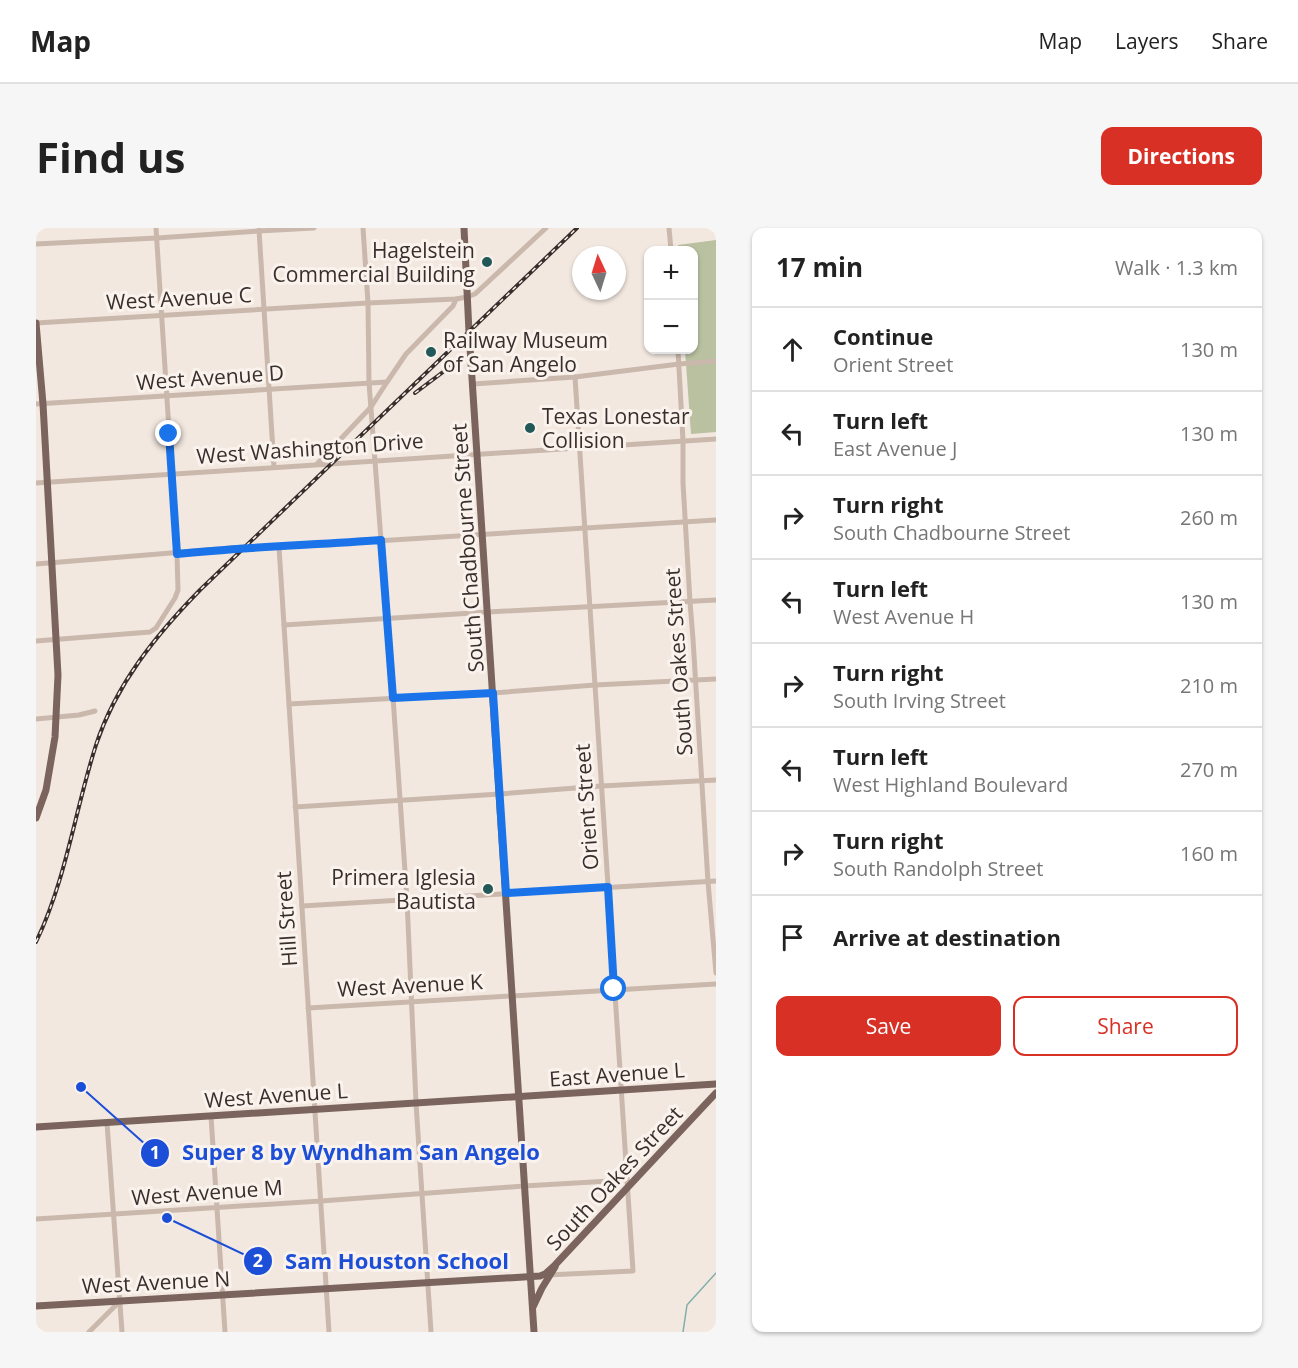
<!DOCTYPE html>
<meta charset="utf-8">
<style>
:root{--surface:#fff;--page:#f6f6f6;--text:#222;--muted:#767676;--line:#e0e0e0;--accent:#d93025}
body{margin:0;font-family:"Open Sans",sans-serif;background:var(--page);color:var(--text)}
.controls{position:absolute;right:18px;top:18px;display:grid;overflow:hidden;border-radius:12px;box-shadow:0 2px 4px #0004}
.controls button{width:54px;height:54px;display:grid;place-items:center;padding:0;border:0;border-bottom:2px solid var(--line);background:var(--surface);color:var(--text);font:30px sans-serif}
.compass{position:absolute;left:536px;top:18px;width:54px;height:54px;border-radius:50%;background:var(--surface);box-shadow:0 2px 4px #0004;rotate:356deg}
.stop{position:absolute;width:18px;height:18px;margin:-14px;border:4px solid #1a73e8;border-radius:50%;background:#fff}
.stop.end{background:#1a73e8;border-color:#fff;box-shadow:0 2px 6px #0008}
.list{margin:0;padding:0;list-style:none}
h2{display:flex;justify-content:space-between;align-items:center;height:78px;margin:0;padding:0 24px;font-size:26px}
h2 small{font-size:20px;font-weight:400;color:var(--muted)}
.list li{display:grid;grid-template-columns:39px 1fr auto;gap:18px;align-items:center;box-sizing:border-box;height:84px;padding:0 24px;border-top:2px solid var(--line)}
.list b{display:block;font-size:22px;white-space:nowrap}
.list p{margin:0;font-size:20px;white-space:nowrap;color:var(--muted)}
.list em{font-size:20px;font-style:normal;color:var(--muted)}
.actions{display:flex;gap:12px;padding:18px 24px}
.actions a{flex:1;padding:14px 0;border:2px solid var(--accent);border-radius:12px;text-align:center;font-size:21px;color:var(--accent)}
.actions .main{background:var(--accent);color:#fff}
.icon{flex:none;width:33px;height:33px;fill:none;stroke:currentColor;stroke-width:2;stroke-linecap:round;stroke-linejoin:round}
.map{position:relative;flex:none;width:680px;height:1104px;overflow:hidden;border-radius:12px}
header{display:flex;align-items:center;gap:36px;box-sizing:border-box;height:84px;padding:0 30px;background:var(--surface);border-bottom:2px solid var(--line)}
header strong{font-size:28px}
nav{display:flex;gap:33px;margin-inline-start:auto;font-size:21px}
.intro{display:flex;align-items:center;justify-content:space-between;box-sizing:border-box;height:144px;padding:0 36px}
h1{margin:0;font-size:42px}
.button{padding:15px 27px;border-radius:12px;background:var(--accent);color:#fff;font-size:21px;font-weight:700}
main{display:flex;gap:36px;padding:0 36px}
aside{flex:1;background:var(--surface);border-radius:12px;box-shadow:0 2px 4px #0004}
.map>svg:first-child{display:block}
</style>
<header>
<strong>Map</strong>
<nav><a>Map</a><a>Layers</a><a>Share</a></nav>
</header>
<div class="intro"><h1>Find us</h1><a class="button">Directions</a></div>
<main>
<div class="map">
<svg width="680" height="1104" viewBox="0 0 680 1104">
<rect width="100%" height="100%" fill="#f2e8e0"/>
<polygon fill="#b9c1a1" points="680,12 680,204 655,206 649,122 658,122 658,22 642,22 642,17"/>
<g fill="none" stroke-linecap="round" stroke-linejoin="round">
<polyline stroke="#80aeac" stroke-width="1.5" points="647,1104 651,1077 680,1045"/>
<g stroke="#cab8ac" stroke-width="5">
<polyline points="327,0 332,75 333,155 357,469 371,672 380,875 395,1104"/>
<polyline points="633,0 635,22"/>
<polyline points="223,2 238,239"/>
<polyline points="0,16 121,10 223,3 278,0"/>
<polyline points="0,95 332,75 420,71 431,69 439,66 510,0"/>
<polyline points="642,122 647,213 647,255 654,374 657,411 672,654 680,745"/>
<polyline points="437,156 539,149 643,136 680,133"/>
<polyline points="0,176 351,154"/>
<polyline points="281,236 335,179 351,154 370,126 417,78 420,71"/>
<polyline points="0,255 680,211"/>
<polyline points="243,319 293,1104"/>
<polyline points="0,336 208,319 243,319 680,292"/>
<polyline points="248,397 452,384 680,372"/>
<polyline points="0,413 114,404 120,400 139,370 142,362 141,326 120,0"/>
<polyline points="253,476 457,465 559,457 680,451"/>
<polyline points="0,491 43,487 59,483"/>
<polyline points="259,579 464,566 565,558 680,552"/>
<polyline points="266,678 680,653"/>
<polyline points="272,780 680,756"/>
<polyline points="175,888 189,1104"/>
<polyline points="71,895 86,1104"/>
<polyline points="0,991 285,973 488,958 591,952"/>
<polyline points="511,1047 597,1043 539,149"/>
<polyline points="53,1104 84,1073"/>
</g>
<g stroke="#7a645d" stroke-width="7">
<polyline points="428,0 433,104 498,1104"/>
<polyline points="0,95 7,176 22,447 19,509 10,562 0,590"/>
<polyline points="0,899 680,856"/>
<polyline points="0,1078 504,1048 509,1046 519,1037 680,865"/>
<polyline points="497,1079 506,1060 519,1039"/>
</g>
<defs>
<g id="rail">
<polyline points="379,165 415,138"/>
<path d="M0 714C30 652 39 582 60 517 80 456 120 407 164 362L541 0"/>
</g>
</defs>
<use href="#rail" stroke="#392e2b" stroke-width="4"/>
<use href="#rail" stroke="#faf3ed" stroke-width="1.5" stroke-dasharray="4.5" stroke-linecap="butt"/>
</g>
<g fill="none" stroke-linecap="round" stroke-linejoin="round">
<path stroke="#1a73e8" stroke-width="8" d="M133 206 141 326C209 319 277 317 345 312L357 470 457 465 470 665 572 659 578 761"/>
</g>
<g fill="#225958" stroke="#faf3ed" stroke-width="2">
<circle cx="451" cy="34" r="6"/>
<circle cx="395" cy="124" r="6"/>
<circle cx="494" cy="200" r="6"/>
<circle cx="452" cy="661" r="6"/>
</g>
<g text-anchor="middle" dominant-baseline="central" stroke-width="6" stroke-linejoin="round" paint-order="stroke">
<g font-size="21" fill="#392e2b" stroke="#faf3ed" text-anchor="end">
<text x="439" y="22">Hagelstein<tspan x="439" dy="24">Commercial Building</tspan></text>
<text x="407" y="112" text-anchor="start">Railway Museum<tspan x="407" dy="24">of San Angelo</tspan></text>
<text x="506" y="188" text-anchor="start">Texas Lonestar<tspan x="506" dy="24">Collision</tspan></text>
<text x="440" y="649">Primera Iglesia<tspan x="440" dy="24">Bautista</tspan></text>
</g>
<g font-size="21" fill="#392e2b" stroke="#faf3ed">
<text transform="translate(143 70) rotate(-3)">West Avenue C</text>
<text transform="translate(174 149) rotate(-4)">West Avenue D</text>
<text transform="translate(274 220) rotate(-4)">West Washington Drive</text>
<text transform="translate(431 320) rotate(-94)">South Chadbourne Street</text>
<text transform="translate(642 434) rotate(-94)">South Oakes Street</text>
<text transform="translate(550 579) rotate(-94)">Orient Street</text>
<text transform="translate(250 691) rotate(-94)">Hill Street</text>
<text transform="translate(374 757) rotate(-3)">West Avenue K</text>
<text transform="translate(581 846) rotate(-4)">East Avenue L</text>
<text transform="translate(240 867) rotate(-4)">West Avenue L</text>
<text transform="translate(578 950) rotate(-47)">South Oakes Street</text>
<text transform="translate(171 964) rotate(-4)">West Avenue M</text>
<text transform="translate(120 1054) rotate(-3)">West Avenue N</text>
</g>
</g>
<path fill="none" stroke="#1d4ed8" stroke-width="2" d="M45 859L119 925M131 990L222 1033"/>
<g fill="#1d4ed8" stroke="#faf3ed" stroke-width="2">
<circle cx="45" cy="859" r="6"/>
<circle cx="131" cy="990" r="6"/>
<circle cx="119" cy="925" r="15"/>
<circle cx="222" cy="1033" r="15"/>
</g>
<g font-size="18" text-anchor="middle" font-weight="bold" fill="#fff">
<text x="119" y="931">1</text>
<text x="222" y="1039">2</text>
</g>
<g font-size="22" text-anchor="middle" font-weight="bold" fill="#1d4ed8" stroke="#faf3ed" stroke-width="6" stroke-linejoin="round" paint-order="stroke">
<text x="325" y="932">Super 8 by Wyndham San Angelo</text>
<text x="361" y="1041">Sam Houston School</text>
</g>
</svg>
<div class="controls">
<button>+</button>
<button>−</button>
</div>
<svg class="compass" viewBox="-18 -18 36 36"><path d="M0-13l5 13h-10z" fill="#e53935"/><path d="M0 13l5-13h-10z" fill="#767676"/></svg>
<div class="stop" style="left:578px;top:761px"></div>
<div class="stop end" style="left:133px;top:206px"></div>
</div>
<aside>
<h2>17 min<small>Walk · 1.3 km</small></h2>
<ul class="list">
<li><svg class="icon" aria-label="ahead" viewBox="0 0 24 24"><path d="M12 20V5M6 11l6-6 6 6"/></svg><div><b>Continue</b><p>Orient Street</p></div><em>130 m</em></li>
<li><svg class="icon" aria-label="left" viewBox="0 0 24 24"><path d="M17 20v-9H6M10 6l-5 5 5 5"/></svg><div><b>Turn left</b><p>East Avenue J</p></div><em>130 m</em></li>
<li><svg class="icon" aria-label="right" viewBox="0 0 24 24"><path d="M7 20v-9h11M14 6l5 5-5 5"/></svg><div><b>Turn right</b><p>South Chadbourne Street</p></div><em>260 m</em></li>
<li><svg class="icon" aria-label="left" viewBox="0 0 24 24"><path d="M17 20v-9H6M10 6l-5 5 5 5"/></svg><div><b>Turn left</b><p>West Avenue H</p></div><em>130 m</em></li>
<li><svg class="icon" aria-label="right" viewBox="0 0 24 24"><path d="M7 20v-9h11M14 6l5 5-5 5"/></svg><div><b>Turn right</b><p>South Irving Street</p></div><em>210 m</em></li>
<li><svg class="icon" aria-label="left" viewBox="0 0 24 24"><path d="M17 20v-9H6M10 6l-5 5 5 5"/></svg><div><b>Turn left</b><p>West Highland Boulevard</p></div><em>270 m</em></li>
<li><svg class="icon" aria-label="right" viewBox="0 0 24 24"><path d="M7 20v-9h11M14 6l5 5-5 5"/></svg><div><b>Turn right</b><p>South Randolph Street</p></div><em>160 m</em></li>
<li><svg class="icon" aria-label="arrive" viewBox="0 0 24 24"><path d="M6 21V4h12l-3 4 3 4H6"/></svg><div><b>Arrive at destination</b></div></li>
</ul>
<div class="actions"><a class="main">Save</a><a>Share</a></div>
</aside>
</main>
